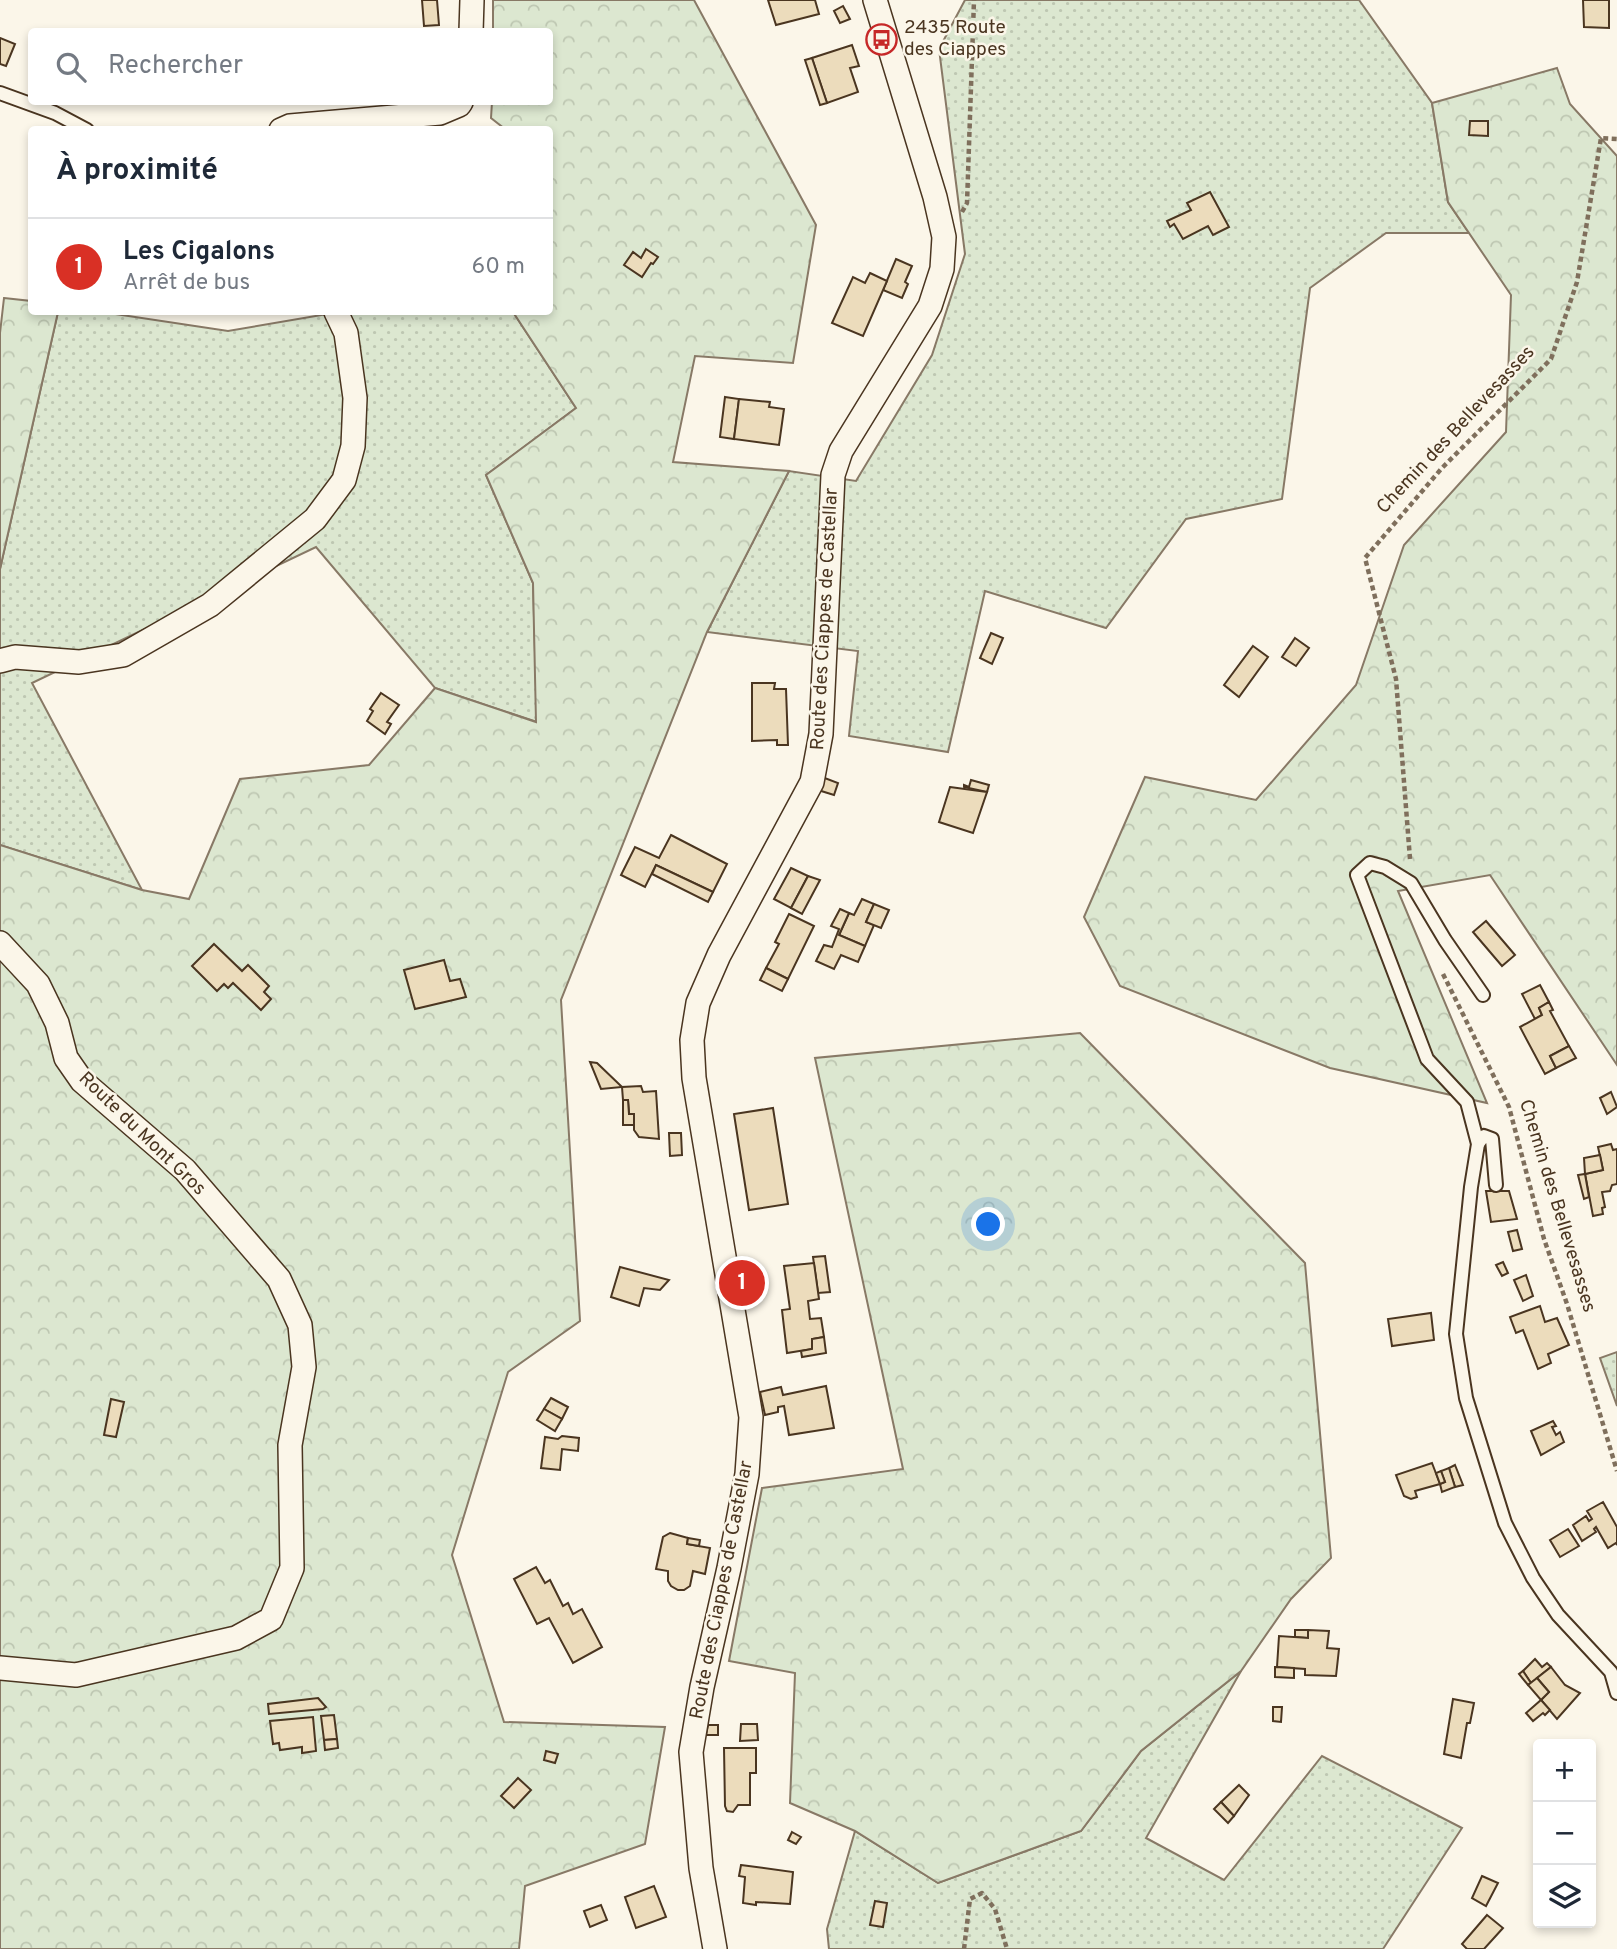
<!DOCTYPE html>
<html lang="fr">
<meta charset="utf-8">
<style>
:root{--surface:#fff;--page:#f2f2f3;--text:#1f2937;--muted:#747a83;--line:#e0e1e3;--accent:#d93025}
body{margin:0;font-family:Overpass,sans-serif;background:var(--page);color:var(--text)}
.controls{position:absolute;right:21px;bottom:21px;display:grid;overflow:hidden;border-radius:7px;box-shadow:0 4px 10px #0003}
.controls button{width:63px;height:63px;display:grid;place-items:center;padding:0;border:0;border-bottom:2px solid var(--line);background:var(--surface);color:var(--text);font:35px sans-serif}
.you{position:absolute;left:989px;top:1225px;width:24px;height:24px;margin:-18px;border:5px solid #fff;border-radius:50%;background:#1a73e8;box-shadow:0 0 0 10px #1a73e833}
.badge{display:grid;place-items:center;width:46px;height:46px;border-radius:50%;background:var(--accent);color:#fff;font-size:23px;font-weight:700}
.pin{position:absolute;translate:-50% -50%;border:4px solid #fff;box-shadow:0 2px 7px #0006}
.list{margin:0;padding:0;list-style:none}
h2{display:flex;justify-content:space-between;align-items:center;height:91px;margin:0;padding:0 28px;font-size:30px}
h2 small{font-size:23px;font-weight:400;color:var(--muted)}
.list li{display:grid;grid-template-columns:46px 1fr auto;gap:21px;align-items:center;box-sizing:border-box;height:98px;padding:0 28px;border-top:2px solid var(--line)}
.list b{display:block;font-size:26px;white-space:nowrap}
.list p{margin:0;font-size:23px;white-space:nowrap;color:var(--muted)}
.list em{font-size:23px;font-style:normal;color:var(--muted)}
.icon{flex:none;width:38px;height:38px;fill:none;stroke:currentColor;stroke-width:2;stroke-linecap:round;stroke-linejoin:round}
.map{position:relative;flex:none;width:1617px;height:1949px;overflow:hidden}
.search{position:absolute;background:var(--surface);box-shadow:0 4px 10px #0003;left:28px;top:28px;width:525px;height:77px;display:flex;align-items:center;gap:18px;box-sizing:border-box;padding:0 24px;border-radius:7px;color:var(--muted);font-size:26px}
.panel{position:absolute;background:var(--surface);box-shadow:0 4px 10px #0003;left:28px;top:126px;width:525px;height:189px;border-radius:7px}
.map>svg:first-child{display:block}
</style>
<div class="map">
<svg width="1617" height="1949" viewBox="0 0 1617 1949">
<defs>
<pattern id="grass-dots" width="8" height="8" patternUnits="userSpaceOnUse" patternTransform="scale(1.75)"><rect width="8" height="8" fill="#dce7d0"/><path d="M2 2h.1M6 6h.1" fill="none" stroke="#bec7b2" stroke-width="1.8" stroke-linecap="round"/></pattern>
<pattern id="forest-crowns" width="20" height="18" patternUnits="userSpaceOnUse" patternTransform="scale(1.75)"><rect width="20" height="18" fill="#dce7d0"/><path d="M2 6a3 3 0 1 1 6 0M12 15a3 3 0 1 1 6 0" fill="none" stroke="#bec7b2"/></pattern>
</defs>
<rect width="100%" height="100%" fill="#fbf6e9"/>
<g fill="url(#grass-dots)" stroke="#887966" stroke-width="2">
<polygon points="965,0 1359,0 1432,103 1448,202 1469,233 1386,233 1310,288 1282,499 1186,519 1106,628 985,591 948,752 849,736 858,651 707,632 789,471 856,481 932,355 965,254 939,49"/>
<polygon points="58,312 102,312 228,331 339,312 513,312 576,408 486,475 533,583 537,722 435,688 316,547 32,683 142,890 0,845 0,569"/>
<polygon points="1617,1352 1617,1406 1600,1358"/>
<polygon points="1241,1671 1146,1838 1224,1880 1322,1756 1462,1828 1383,1949 829,1949 827,1929 855,1831 938,1883 1081,1831 1141,1751"/>
</g>
<g fill="url(#forest-crowns)" stroke="#887966" stroke-width="2">
<polygon points="493,0 694,0 816,225 793,363 695,356 673,462 789,471 707,632 561,1000 580,1321 508,1372 452,1555 504,1722 665,1727 645,1844 525,1886 519,1949 0,1949 0,845 142,890 189,899 240,779 369,765 435,688 536,722 533,583 486,475 576,408 513,312 550,312 550,130 505,129 491,118 492,102 550,102 550,32 493,31"/>
<polygon points="1557,68 1570,104 1617,156 1617,1065 1490,875 1398,891 1487,1103 1330,1068 1120,986 1084,917 1145,777 1256,800 1356,685 1404,545 1506,432 1511,295 1448,202 1432,103"/>
<polygon points="4,298 31,301 32,312 58,312 0,569 0,333"/>
<polygon points="1080,1033 1305,1263 1331,1558 1291,1599 1241,1671 1141,1751 1081,1831 938,1883 855,1831 790,1803 795,1673 729,1661 762,1488 903,1469 815,1058"/>
</g>
<g fill="#ecdcbc" stroke="#4a3520" stroke-width="2">
<polygon points="422,0 437,0 439,25 424,26"/>
<polygon points="768,0 815,0 819,14 776,25"/>
<polygon points="1583,0 1609,0 1609,28 1584,27"/>
<polygon points="843,6 850,19 840,23 834,11"/>
<polygon points="0,38 15,44 6,66 0,64"/>
<polygon points="852,45 859,66 850,68 858,92 827,103 812,58"/>
<polygon points="812,58 827,103 820,105 805,60"/>
<polygon points="1470,121 1488,121 1488,136 1469,135"/>
<polygon points="1210,192 1229,227 1213,235 1208,226 1183,239 1174,224 1170,227 1167,221 1191,210 1187,203"/>
<polygon points="646,249 658,257 653,264 651,263 642,277 624,265 633,252 641,258"/>
<polygon points="896,259 912,266 905,282 908,284 902,298 883,290"/>
<polygon points="870,273 887,281 863,336 832,323 853,277 865,283"/>
<polygon points="725,397 739,399 734,439 720,437"/>
<polygon points="739,399 770,402 769,407 784,409 779,445 734,439"/>
<polygon points="991,633 1003,638 992,664 980,658"/>
<polygon points="1295,638 1309,648 1296,666 1282,657"/>
<polygon points="1253,646 1268,657 1239,697 1224,685"/>
<polygon points="752,683 775,683 774,689 786,689 788,745 777,745 777,740 752,741"/>
<polygon points="381,693 399,705 387,722 391,724 385,734 367,721 373,711 370,709"/>
<polygon points="822,777 838,783 834,795 818,790"/>
<polygon points="971,780 989,785 987,792 964,787 964,785 969,787"/>
<polygon points="950,787 987,792 973,833 939,822"/>
<polygon points="671,835 727,864 713,892 656,865 645,887 621,875 635,847 659,858"/>
<polygon points="656,865 713,892 708,902 652,874"/>
<polygon points="791,868 808,876 791,908 774,899"/>
<polygon points="808,876 820,880 802,914 791,908"/>
<polygon points="862,899 874,904 866,922 874,925 865,946 839,935 849,913 854,915"/>
<polygon points="874,904 889,910 881,928 866,922"/>
<polygon points="840,909 849,913 839,935 865,946 858,962 841,955 834,969 816,961 824,945 832,947 839,929 831,926"/>
<polygon points="789,914 814,926 788,979 766,968 779,944 775,942"/>
<polygon points="1486,921 1515,955 1502,966 1473,932"/>
<polygon points="214,944 242,971 248,965 269,986 264,992 271,999 261,1010 233,983 228,988 224,984 217,991 192,966"/>
<polygon points="444,960 450,981 460,979 466,997 415,1009 404,970"/>
<polygon points="766,968 788,979 782,991 760,980"/>
<polygon points="1540,985 1549,1002 1539,1008 1542,1015 1535,1019 1522,994"/>
<polygon points="1549,1002 1553,1010 1550,1011 1569,1046 1550,1056 1556,1068 1545,1074 1520,1027 1542,1015 1539,1008"/>
<polygon points="1569,1046 1576,1058 1556,1068 1550,1056"/>
<polygon points="590,1062 597,1063 622,1087 601,1089"/>
<polygon points="641,1086 643,1092 656,1091 659,1139 639,1137 634,1130 634,1114 629,1114 628,1100 623,1100 622,1087"/>
<polygon points="1611,1092 1617,1107 1607,1114 1600,1098"/>
<polygon points="623,1100 628,1100 629,1114 634,1114 634,1125 623,1125"/>
<polygon points="773,1108 788,1204 749,1210 734,1114"/>
<polygon points="669,1133 681,1133 682,1155 670,1156"/>
<polygon points="1611,1144 1613,1150 1617,1149 1617,1184 1612,1185 1610,1191 1602,1192 1605,1207 1602,1208 1603,1214 1593,1216 1585,1174 1603,1170 1598,1147"/>
<polygon points="1600,1155 1603,1170 1585,1174 1584,1158"/>
<polygon points="1585,1174 1589,1197 1584,1199 1578,1175"/>
<polygon points="1486,1191 1509,1191 1517,1219 1491,1222"/>
<polygon points="1517,1230 1522,1249 1513,1251 1508,1232"/>
<polygon points="825,1256 830,1292 818,1293 813,1257"/>
<polygon points="1503,1262 1508,1273 1502,1276 1496,1265"/>
<polygon points="814,1263 819,1299 808,1301 810,1319 821,1318 824,1337 812,1339 812,1349 787,1353 782,1310 790,1309 784,1266"/>
<polygon points="620,1267 669,1280 660,1290 644,1288 639,1306 611,1297"/>
<polygon points="1526,1275 1533,1296 1523,1301 1514,1280"/>
<polygon points="1540,1306 1545,1322 1557,1318 1569,1345 1548,1354 1551,1363 1538,1369 1523,1330 1516,1333 1510,1317"/>
<polygon points="1431,1313 1434,1340 1392,1346 1388,1319"/>
<polygon points="824,1337 826,1353 802,1357 801,1351 812,1349 812,1339"/>
<polygon points="826,1386 834,1428 789,1435 784,1406 778,1407 778,1412 765,1415 760,1392 781,1387 783,1395"/>
<polygon points="551,1398 568,1407 562,1419 544,1409"/>
<polygon points="111,1399 124,1402 116,1437 104,1435"/>
<polygon points="544,1409 562,1419 555,1431 537,1420"/>
<polygon points="1553,1421 1556,1426 1552,1427 1556,1435 1560,1432 1564,1442 1541,1455 1531,1431"/>
<polygon points="562,1436 579,1438 578,1451 562,1449 560,1470 541,1468 545,1437 558,1439"/>
<polygon points="1432,1463 1440,1484 1415,1491 1417,1497 1411,1499 1404,1496 1396,1475"/>
<polygon points="1455,1465 1463,1485 1455,1487 1449,1468"/>
<polygon points="1449,1468 1455,1487 1442,1492 1440,1484 1445,1482 1441,1471"/>
<polygon points="1441,1471 1445,1482 1440,1484 1436,1473"/>
<polygon points="1603,1502 1617,1527 1617,1545 1616,1543 1608,1548 1596,1527 1594,1529 1596,1532 1582,1541 1573,1525 1586,1516 1589,1521 1592,1519 1587,1511"/>
<polygon points="1568,1529 1579,1546 1560,1557 1550,1540"/>
<polygon points="670,1533 688,1538 687,1544 710,1548 705,1574 693,1571 690,1586 684,1590 678,1590 671,1586 668,1581 668,1571 656,1569 663,1537"/>
<polygon points="688,1538 700,1540 699,1546 687,1544"/>
<polygon points="536,1567 545,1583 550,1580 563,1606 568,1603 573,1614 582,1609 602,1647 573,1663 549,1618 537,1624 514,1579"/>
<polygon points="1295,1630 1308,1630 1308,1638 1295,1637"/>
<polygon points="1308,1630 1329,1631 1327,1648 1339,1649 1336,1676 1305,1675 1305,1669 1277,1667 1279,1636 1308,1638"/>
<polygon points="1535,1659 1542,1667 1547,1663 1551,1667 1531,1683 1523,1671"/>
<polygon points="1275,1667 1294,1668 1294,1678 1275,1677"/>
<polygon points="1551,1667 1565,1685 1580,1693 1557,1719 1541,1700 1549,1692 1537,1678"/>
<polygon points="1523,1671 1531,1683 1528,1685 1519,1674"/>
<polygon points="1537,1678 1549,1692 1541,1700 1528,1685"/>
<polygon points="318,1698 326,1707 323,1709 269,1714 268,1704"/>
<polygon points="1453,1699 1474,1703 1470,1723 1467,1723 1461,1758 1444,1754"/>
<polygon points="1541,1700 1550,1710 1545,1715 1543,1713 1533,1721 1526,1713"/>
<polygon points="1273,1707 1282,1707 1281,1722 1273,1721"/>
<polygon points="334,1715 337,1739 324,1740 321,1716"/>
<polygon points="313,1717 316,1751 302,1753 302,1747 280,1750 279,1743 273,1744 270,1721"/>
<polygon points="741,1724 757,1724 758,1740 740,1741"/>
<polygon points="708,1725 718,1725 718,1735 706,1735"/>
<polygon points="337,1739 338,1748 325,1750 324,1740"/>
<polygon points="724,1748 756,1748 756,1773 750,1773 750,1805 738,1805 733,1812 727,1811 725,1806"/>
<polygon points="546,1751 558,1754 555,1763 544,1760"/>
<polygon points="518,1778 531,1790 514,1808 501,1796"/>
<polygon points="1239,1785 1249,1795 1234,1816 1221,1802"/>
<polygon points="1221,1802 1234,1816 1228,1823 1214,1809"/>
<polygon points="792,1832 801,1837 796,1844 788,1840"/>
<polygon points="741,1865 793,1872 790,1904 756,1902 756,1905 743,1903 745,1877 739,1876"/>
<polygon points="1482,1876 1498,1883 1486,1906 1472,1898"/>
<polygon points="654,1886 666,1917 636,1928 625,1897"/>
<polygon points="875,1901 887,1903 883,1927 870,1925"/>
<polygon points="601,1905 607,1920 590,1927 584,1911"/>
<polygon points="1487,1915 1503,1928 1484,1949 1467,1949 1462,1944"/>
</g>
<g fill="none" stroke-linecap="round" stroke-linejoin="round">
<defs>
<g id="lane">
<polyline points="0,93 55,113 87,130"/>
<polyline points="1483,995 1445,940 1411,883 1385,867 1370,863 1357,875 1427,1059 1467,1102 1478,1144 1471,1187 1456,1334 1466,1398 1505,1523 1533,1578 1558,1615 1611,1672 1617,1693"/>
<polyline points="1478,1144 1484,1136 1492,1139 1496,1185"/>
</g>
<g id="street">
<polyline points="471,32 472,0"/>
<polyline points="281,130 290,126 440,113 459,105 461,102"/>
<polyline points="0,661 15,657 79,662 123,655 210,605 315,519 344,480 353,446 355,398 346,333 336,312"/>
<polyline points="0,943 38,984 57,1023 66,1058 82,1081 185,1170 279,1279 300,1325 304,1367 290,1445 292,1568 271,1619 236,1638 76,1675 0,1668"/>
<polyline points="715,1949 701,1868 691,1752 702,1687 729,1568 747,1474 751,1417 694,1078 692,1040 698,1003 719,955 812,782 821,734 833,475 841,451 930,306 942,269 944,237 935,197 875,0"/>
</g>
</defs>
<use href="#lane" stroke="#4a3520" stroke-width="16"/>
<use href="#street" stroke="#4a3520" stroke-width="26"/>
<g stroke="#7f6f5c" stroke-width="4.5" stroke-dasharray="5 3.5" stroke-linecap="butt">
<polyline points="962,212 967,203 974,0"/>
<polyline points="1410,859 1396,679 1365,558 1442,468 1551,359 1577,282 1601,138 1617,139"/>
<polyline points="1443,974 1509,1107 1544,1239 1567,1304 1617,1471"/>
<polyline points="964,1949 970,1899 982,1893 995,1909 1007,1949"/>
</g>
<use href="#lane" stroke="#fbf6e9" stroke-width="12"/>
<use href="#street" stroke="#fbf6e9" stroke-width="23"/>
</g>
<defs>
<symbol id="bus-ring" viewBox="-11 -11 22 22"><circle r="9.5" fill="#fbf6e9" stroke="#c62828" stroke-width="1.5"/><path d="M-5-6H5V4H4V6H2V4H-2V6H-4V4H-5ZM-3.5-4V0h7V-4ZM-3.5 1.2v1.5H-2V1.2ZM2 1.2v1.5H3.5V1.2Z" fill="#c62828"/></symbol>
</defs>
<g fill-rule="evenodd">
<use href="#bus-ring" x="864" y="22" width="35" height="35"/>
</g>
<g text-anchor="middle" dominant-baseline="central" stroke-width="5" stroke-linejoin="round" paint-order="stroke">
<g font-size="19" fill="#4a3520" stroke="#fbf6e9" text-anchor="start">
<text x="904" y="28">2435 Route<tspan x="904" dy="22">des Ciappes</tspan></text>
</g>
<g font-size="19" fill="#4a3520" stroke="#fbf6e9">
<text transform="translate(1456 430) rotate(-47)">Chemin des Bellevesasses</text>
<text transform="translate(825 619) rotate(-87)">Route des Ciappes de Castellar</text>
<text transform="translate(142 1134) rotate(44)">Route du Mont Gros</text>
<text transform="translate(1557 1206) rotate(73)">Chemin des Bellevesasses</text>
<text transform="translate(722 1590) rotate(-79)">Route des Ciappes de Castellar</text>
</g>
</g>
</svg>
<div class="controls">
<button>+</button>
<button>−</button>
<button><svg class="icon" aria-label="layers" viewBox="0 0 24 24"><path d="M12 4l9 5-9 5-9-5zM3 14l9 5 9-5"/></svg></button>
</div>
<div class="you"></div>
<div class="pin badge" style="left:742px;top:1283px">1</div>
<div class="search"><svg class="icon" aria-label="search" viewBox="0 0 24 24"><circle cx="10" cy="10" r="6"/><path d="M15 15l6 6"/></svg>Rechercher</div>
<section class="panel">
<h2>À proximité<small></small></h2>
<ul class="list">
<li><span class="badge">1</span><div><b>Les Cigalons</b><p>Arrêt de bus</p></div><em>60 m</em></li>
</ul>
</section>
</div>
